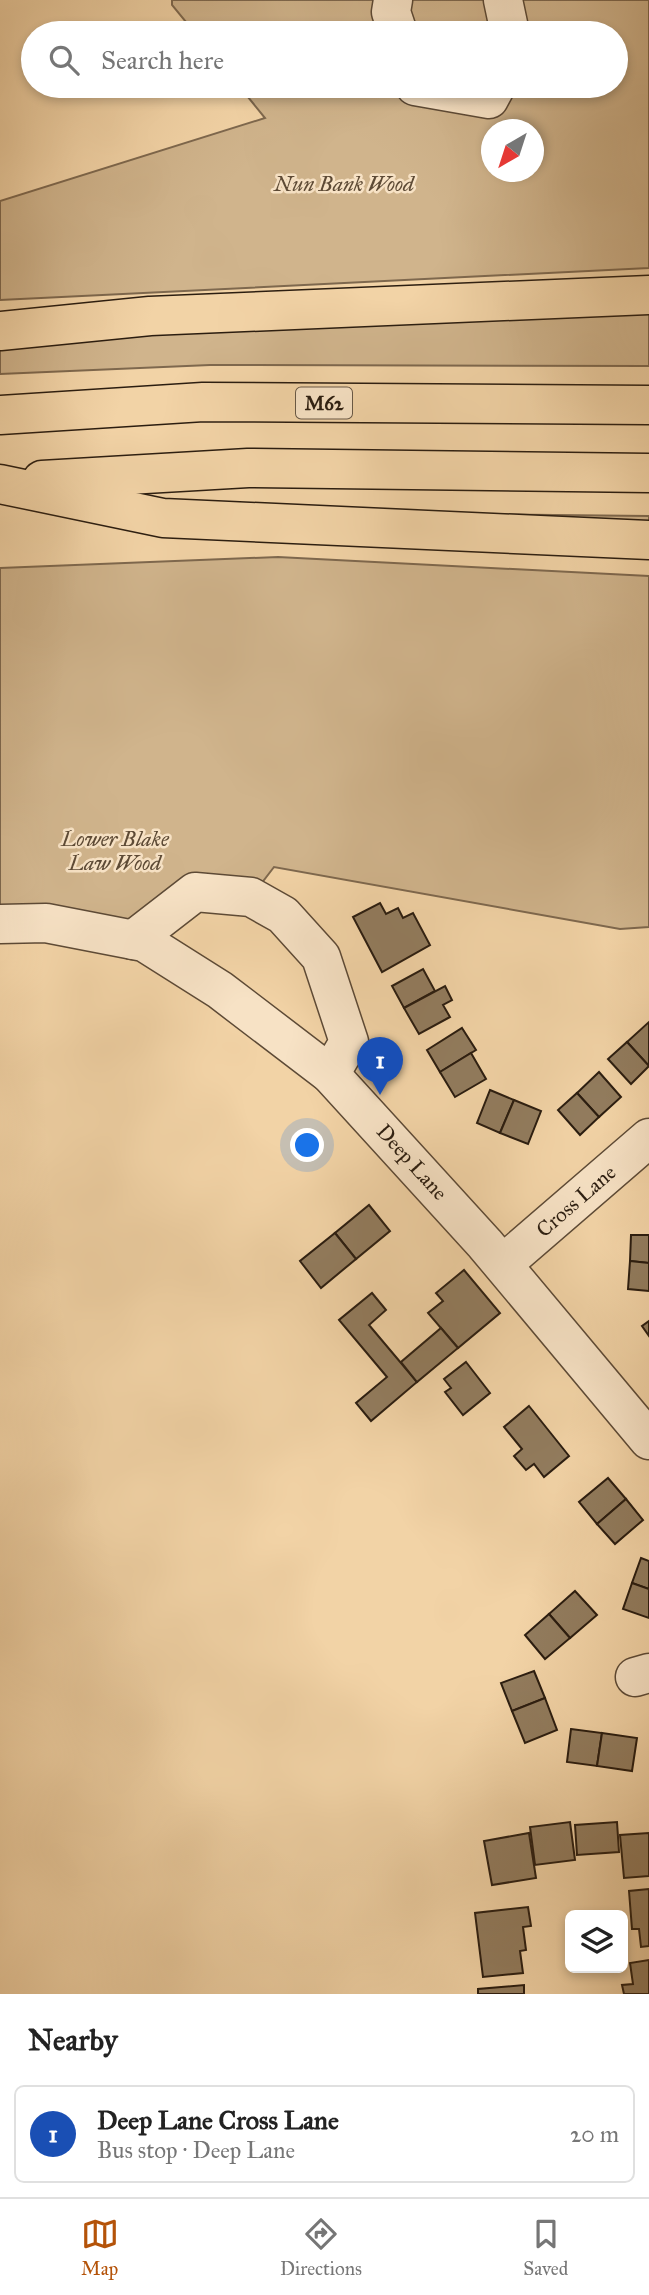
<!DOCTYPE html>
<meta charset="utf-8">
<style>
:root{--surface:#fff;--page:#f6f6f6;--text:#222;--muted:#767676;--line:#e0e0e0;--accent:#b45309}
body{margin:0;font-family:"IM FELL Great Primer",serif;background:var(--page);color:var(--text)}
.controls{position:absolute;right:21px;bottom:21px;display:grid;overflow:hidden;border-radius:10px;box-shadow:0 4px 10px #0003}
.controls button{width:63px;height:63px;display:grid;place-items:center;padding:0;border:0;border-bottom:2px solid var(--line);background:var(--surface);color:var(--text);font:35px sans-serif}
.compass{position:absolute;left:481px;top:119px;width:63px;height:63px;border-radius:50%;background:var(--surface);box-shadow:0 4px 10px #0003;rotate:219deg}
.you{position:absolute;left:308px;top:1146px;width:24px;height:24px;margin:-18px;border:5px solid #fff;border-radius:50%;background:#1a73e8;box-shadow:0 0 0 10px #1a73e833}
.badge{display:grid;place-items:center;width:46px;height:46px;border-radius:50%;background:var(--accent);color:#fff;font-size:23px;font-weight:700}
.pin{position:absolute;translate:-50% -58px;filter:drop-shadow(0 2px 4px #0008)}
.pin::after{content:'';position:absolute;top:37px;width:24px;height:21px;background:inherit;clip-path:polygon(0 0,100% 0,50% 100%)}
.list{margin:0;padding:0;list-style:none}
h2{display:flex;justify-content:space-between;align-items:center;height:91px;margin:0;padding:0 28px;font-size:30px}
h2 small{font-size:23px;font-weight:400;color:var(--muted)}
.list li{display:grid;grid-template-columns:46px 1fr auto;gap:21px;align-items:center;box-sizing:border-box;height:98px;margin:0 14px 14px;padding:0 14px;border:2px solid var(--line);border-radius:10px}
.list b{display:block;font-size:26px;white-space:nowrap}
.list p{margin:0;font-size:23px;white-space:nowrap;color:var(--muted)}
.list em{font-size:23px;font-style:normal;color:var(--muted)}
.icon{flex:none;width:38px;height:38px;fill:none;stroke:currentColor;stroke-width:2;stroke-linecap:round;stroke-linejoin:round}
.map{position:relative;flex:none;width:649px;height:1994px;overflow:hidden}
.search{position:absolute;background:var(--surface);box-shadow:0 4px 10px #0003;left:21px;right:21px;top:21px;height:77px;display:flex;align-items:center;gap:18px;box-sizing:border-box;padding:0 24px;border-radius:38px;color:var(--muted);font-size:26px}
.sheet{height:203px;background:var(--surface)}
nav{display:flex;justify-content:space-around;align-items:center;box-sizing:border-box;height:98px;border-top:2px solid var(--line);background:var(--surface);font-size:19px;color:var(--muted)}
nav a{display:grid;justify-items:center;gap:4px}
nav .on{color:var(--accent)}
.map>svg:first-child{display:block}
</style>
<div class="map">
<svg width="649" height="1994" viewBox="0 0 649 1994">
<rect width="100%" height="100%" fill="#f2d3a6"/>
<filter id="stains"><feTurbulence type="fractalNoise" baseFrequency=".00286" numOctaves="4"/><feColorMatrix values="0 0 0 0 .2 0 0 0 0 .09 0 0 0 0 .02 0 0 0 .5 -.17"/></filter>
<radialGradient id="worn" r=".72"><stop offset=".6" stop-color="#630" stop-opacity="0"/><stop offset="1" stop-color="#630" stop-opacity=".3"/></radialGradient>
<g fill="#d0b48c" stroke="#7e684e" stroke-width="2" fill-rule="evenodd">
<path d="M172 0H649V268L0 300V201L265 118 239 86H616V33H195L172 5ZM491 130H534V172H491Z"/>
<polygon points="649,313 649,366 210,365 0,374 0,348 153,334"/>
<polygon points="474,514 649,516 649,528"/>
<polygon points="278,557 649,576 649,927 620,929 274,867 251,897 125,925 0,908 0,568"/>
</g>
<g fill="#927c5e" stroke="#2b1d10" stroke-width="2">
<polygon points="380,903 386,914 398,908 403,918 413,913 430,945 382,972 353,917"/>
<polygon points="423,969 435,991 404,1008 392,986"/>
<polygon points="445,986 452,1000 443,1005 450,1017 419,1034 404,1008"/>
<polygon points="649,1022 649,1066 627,1042"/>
<polygon points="462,1028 476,1050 440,1072 427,1050"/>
<polygon points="627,1042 649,1066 631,1084 608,1059"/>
<polygon points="471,1053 486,1079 455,1097 440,1072"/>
<polygon points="599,1072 621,1097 599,1117 577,1093"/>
<polygon points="490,1090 514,1100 500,1133 477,1123"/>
<polygon points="577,1093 599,1117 580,1135 558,1110"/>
<polygon points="514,1100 541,1111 528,1144 500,1133"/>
<polygon points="369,1205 390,1231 356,1259 335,1233"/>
<polygon points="335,1233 356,1259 321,1288 300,1261"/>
<polygon points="631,1235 649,1235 649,1263 630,1261"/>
<polygon points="630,1261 649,1263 649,1291 628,1289"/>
<polygon points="464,1270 500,1313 458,1348 428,1313 443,1301 436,1293"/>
<polygon points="372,1293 386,1310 369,1325 417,1382 371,1421 356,1403 387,1377 339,1320"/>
<polygon points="649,1321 649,1336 642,1326"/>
<polygon points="441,1328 458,1348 417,1382 401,1362"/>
<polygon points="466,1362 490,1393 463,1415 445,1392 451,1388 444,1379"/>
<polygon points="529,1406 569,1456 544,1477 534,1464 526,1470 514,1456 522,1449 504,1427"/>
<polygon points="608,1478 626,1499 597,1524 579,1502"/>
<polygon points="626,1499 643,1520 615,1544 597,1524"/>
<polygon points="641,1558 649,1561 649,1589 632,1583"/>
<polygon points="632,1583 649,1589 649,1618 623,1609"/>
<polygon points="575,1591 597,1615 570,1638 549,1614"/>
<polygon points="549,1614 570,1638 545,1659 525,1635"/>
<polygon points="534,1671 545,1698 512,1711 501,1683"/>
<polygon points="545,1698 557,1730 525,1743 512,1711"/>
<polygon points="571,1729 602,1733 597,1766 567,1762"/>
<polygon points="602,1733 637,1738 632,1771 597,1766"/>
<polygon points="570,1822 575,1860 535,1865 530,1827"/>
<polygon points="617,1822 619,1852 577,1855 575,1825"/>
<polygon points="529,1833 536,1878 492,1885 484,1841"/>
<polygon points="649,1833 649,1876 624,1878 620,1835"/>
<polygon points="649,1889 649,1946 641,1947 639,1929 632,1929 629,1891"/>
<polygon points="528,1907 531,1926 523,1927 526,1950 520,1951 523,1973 483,1977 475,1913"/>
<polygon points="649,1960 649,1994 624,1994 622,1985 633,1984 630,1963"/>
<polygon points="524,1985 524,1994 478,1994 478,1989"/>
</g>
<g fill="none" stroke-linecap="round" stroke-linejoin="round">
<defs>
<g id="minor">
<polyline points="393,0 391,12 398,33"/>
<polyline points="503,0 510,33"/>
<polyline points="415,86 489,99 496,86"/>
<polyline points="0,924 46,923 144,942 220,990 330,1074 485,1244 649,1440"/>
<polyline points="133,940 195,892 251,897 283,915 321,957 349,1042 330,1074"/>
<polyline points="503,1264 649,1138"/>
<polyline points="635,1677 649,1673"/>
</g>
<g id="highway">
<polyline points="0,331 150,316 649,295"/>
<polyline points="0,415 203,402 649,405"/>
<polyline points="42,480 248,468 649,473"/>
<polyline points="0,484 163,518 649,540"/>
</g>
</defs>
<use href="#minor" stroke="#5d4a36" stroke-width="41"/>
<use href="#highway" stroke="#2b1d10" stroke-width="41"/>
<use href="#minor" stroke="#f7e2c5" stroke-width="38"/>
<use href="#highway" stroke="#f2d3a6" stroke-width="38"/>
</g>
<g text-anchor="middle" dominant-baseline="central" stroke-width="5" stroke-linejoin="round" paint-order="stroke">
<rect fill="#f7e2c5" stroke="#685846" stroke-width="2" x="296" y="387.5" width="56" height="31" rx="5"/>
<g font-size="19" font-weight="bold" fill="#2b1d10">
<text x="324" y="403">M62</text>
</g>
<g font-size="21" font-style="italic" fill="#5d4a35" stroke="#f7e2c5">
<text x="344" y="184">Nun Bank Wood</text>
<text x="115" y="839">Lower Blake<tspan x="115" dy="24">Law Wood</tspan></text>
</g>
<g font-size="21" fill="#2b1d10" stroke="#f7e2c5">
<text transform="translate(412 1162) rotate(48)">Deep Lane</text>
<text transform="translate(576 1201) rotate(-41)">Cross Lane</text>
</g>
</g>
<rect width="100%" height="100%" filter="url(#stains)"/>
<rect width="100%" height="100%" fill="url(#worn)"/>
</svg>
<div class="controls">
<button><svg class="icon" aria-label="layers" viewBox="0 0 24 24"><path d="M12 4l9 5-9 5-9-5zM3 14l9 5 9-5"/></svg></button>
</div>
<svg class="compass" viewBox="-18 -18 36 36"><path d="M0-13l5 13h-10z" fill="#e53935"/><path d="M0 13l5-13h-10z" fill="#767676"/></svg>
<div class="you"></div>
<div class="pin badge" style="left:380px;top:1095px;background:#1a4fb4">1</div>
<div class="search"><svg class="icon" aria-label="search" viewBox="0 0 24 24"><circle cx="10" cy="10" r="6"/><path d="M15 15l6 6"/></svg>Search here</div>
</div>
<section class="sheet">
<h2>Nearby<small></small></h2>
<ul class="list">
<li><span class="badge" style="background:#1a4fb4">1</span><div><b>Deep Lane Cross Lane</b><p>Bus stop · Deep Lane</p></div><em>20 m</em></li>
</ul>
</section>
<nav>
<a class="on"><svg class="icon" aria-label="map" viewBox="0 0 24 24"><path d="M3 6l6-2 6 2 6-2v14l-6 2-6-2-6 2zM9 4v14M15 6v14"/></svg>Map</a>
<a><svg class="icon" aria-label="directions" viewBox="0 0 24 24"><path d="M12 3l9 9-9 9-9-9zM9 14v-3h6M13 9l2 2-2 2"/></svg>Directions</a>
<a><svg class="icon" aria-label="saved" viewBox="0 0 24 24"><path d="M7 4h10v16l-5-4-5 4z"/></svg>Saved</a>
</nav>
